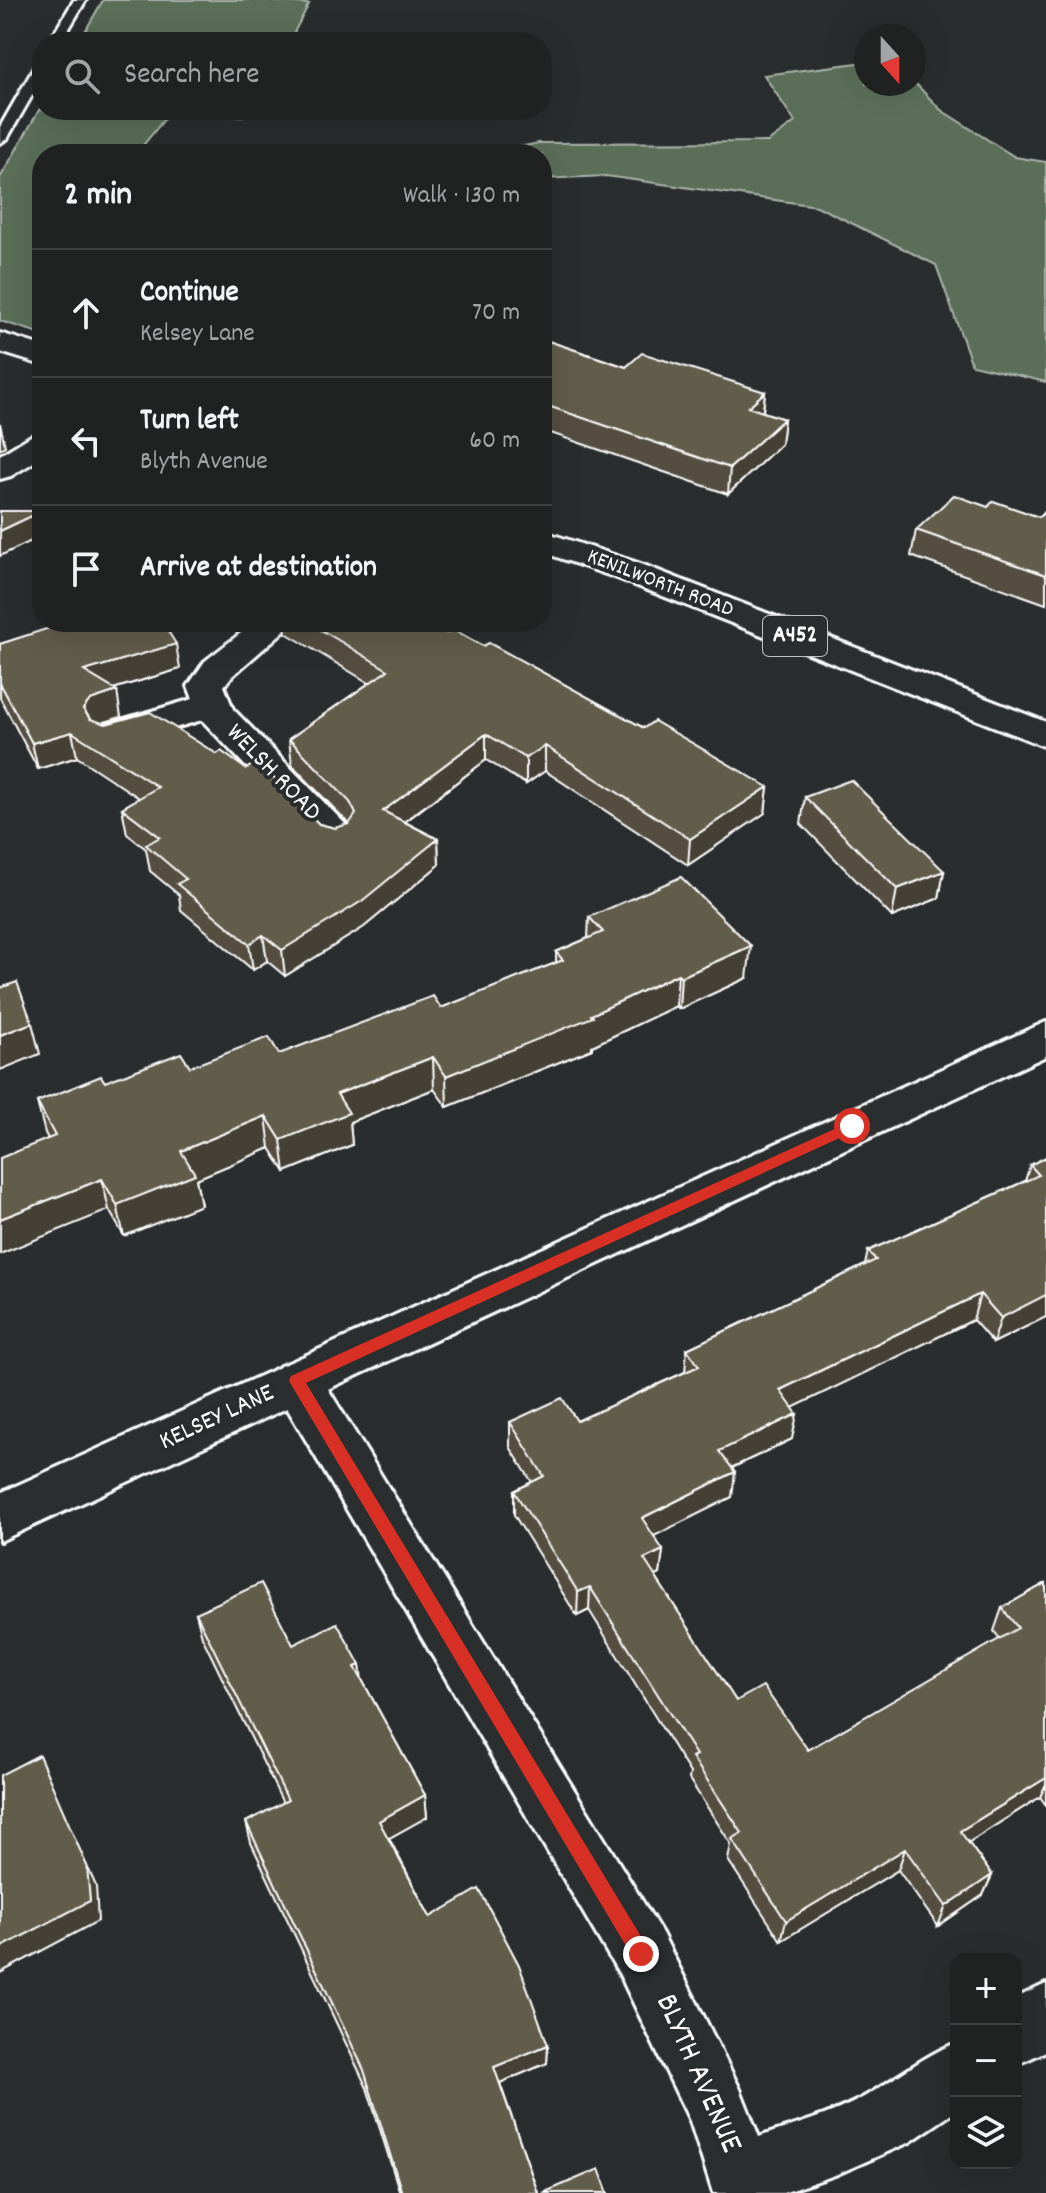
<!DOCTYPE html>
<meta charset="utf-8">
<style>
:root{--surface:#202222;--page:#2d2f2f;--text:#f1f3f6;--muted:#a2a4a5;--line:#3d3f40}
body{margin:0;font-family:Dekko,sans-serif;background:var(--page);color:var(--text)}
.controls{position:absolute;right:24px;bottom:24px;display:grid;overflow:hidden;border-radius:16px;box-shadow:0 8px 32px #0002}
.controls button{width:72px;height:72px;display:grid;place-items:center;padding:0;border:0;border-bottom:2px solid var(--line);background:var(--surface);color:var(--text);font:40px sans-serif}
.compass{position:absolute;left:854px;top:24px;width:72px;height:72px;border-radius:50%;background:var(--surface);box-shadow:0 8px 32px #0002;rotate:159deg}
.stop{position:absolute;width:24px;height:24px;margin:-18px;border:6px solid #d93025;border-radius:50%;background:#fff}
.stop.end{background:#d93025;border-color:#fff;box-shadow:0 2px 8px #0008}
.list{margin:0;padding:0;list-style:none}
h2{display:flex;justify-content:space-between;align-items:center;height:104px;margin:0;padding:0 32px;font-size:34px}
h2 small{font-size:26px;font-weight:400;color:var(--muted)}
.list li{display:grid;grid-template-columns:52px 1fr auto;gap:24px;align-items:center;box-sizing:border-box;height:128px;padding:0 32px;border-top:2px solid var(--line)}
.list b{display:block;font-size:30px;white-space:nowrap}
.list p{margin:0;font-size:26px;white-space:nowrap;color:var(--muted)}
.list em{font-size:26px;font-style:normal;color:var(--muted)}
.icon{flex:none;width:44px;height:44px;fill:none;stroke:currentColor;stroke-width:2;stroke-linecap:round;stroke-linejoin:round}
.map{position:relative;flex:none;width:1046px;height:2193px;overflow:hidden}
.search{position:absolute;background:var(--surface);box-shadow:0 8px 32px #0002;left:32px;top:32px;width:520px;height:88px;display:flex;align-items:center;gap:20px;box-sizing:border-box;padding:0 28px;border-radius:32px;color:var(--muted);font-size:30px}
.panel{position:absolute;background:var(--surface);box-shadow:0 8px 32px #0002;left:32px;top:144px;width:520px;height:488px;border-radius:32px}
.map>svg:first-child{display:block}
</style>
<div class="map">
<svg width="1046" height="2193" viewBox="0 0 1046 2193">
<rect width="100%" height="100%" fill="#2a2d2e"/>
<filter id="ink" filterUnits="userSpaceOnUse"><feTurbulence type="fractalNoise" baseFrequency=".0125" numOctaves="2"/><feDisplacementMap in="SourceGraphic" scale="16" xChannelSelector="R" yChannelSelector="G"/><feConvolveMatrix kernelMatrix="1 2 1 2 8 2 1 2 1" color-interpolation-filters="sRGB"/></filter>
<g filter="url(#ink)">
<g fill="#5a6e58" stroke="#acb6ac" stroke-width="2">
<polygon points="103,0 257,0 309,4 289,42 79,42"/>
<polygon points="866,62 866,84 914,82 941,110 1015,157 1046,162 1046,382 972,365 936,265 817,206 606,176 542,179 542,154 484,154 539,143 768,142 795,122 764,75"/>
<polygon points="42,105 42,110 246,110 243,116 166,117 136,154 42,154 42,334 0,321 0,178"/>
</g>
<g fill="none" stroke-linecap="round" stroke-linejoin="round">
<defs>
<g id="service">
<polygon points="74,0 86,0 61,42 49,42"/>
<polygon points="42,62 42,78 7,139 0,143 0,127 35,66"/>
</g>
<g id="minor">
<polygon points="42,434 42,457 11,476 0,479 0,455 31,436"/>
<polygon points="255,622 294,622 231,677 224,686 233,709 350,829 356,838 350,847 336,851 322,847 202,720 110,747 97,743 91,735 97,727 193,699 188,686 205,661"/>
<path d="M297 1360 314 1366 662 1933 740 2089 759 2137C794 2125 831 2115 864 2097 896 2079 923 2056 956 2043V2111L910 2142 835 2175 783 2193H713L690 2121 620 1975 280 1396 272 1381 280 1366Z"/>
<polygon points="1046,1984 1046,2051 1016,2065 1016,1998"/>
</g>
<polygon id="secondary" points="1046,1022 1046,1056 0,1541 0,1493"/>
<g id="trunk">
<polygon points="0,333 42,346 42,365 0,352"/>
<polygon points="542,531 641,564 1046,722 1046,747 617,578 542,552"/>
</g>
</defs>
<use href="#service" stroke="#fff" stroke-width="6"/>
<use href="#minor" stroke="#fff" stroke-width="6"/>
<use href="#secondary" stroke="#fff" stroke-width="6"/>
<use href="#trunk" stroke="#fff" stroke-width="6"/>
<use href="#service" fill="#2a2d2e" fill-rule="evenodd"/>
<use href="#minor" fill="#2a2d2e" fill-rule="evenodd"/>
<use href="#secondary" fill="#2a2d2e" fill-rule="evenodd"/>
<use href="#trunk" fill="#2a2d2e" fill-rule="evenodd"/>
</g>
<g fill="#544e40" stroke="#fff" stroke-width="2">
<polygon points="542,339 626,367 765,392 763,412 784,419 781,444 728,494 542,430"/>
<polygon points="988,507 1039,517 1046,511 1046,604 911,556 916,530"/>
<polygon points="57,622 162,622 180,669 113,689 121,717 102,723 319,824 335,828 349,824 292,765 289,739 369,683 286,633 285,622 428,622 447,633 483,646 644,728 768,787 765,813 688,865 545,771 526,784 486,760 405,822 438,839 439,865 364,927 285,976 267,961 253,970 181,910 179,895 150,871 146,849 127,834 122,808 139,798 77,757 38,769 0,698 0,644 58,626"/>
<polygon points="805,797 944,871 939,898 892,917 801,824"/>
<polygon points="589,917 747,978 679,1009 676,1006 592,1046 592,1049 447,1107 434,1089 350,1122 352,1145 285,1172 270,1148 196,1179 201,1205 124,1236 109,1210 48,1139 45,1133 37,1102 105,1082 279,1054 441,1008 556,963 556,952 588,938"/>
<polygon points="1046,1157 1046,1317 993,1343 973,1320 792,1407 792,1439 732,1468 732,1497 653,1536 663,1550 660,1574 655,1576 736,1701 808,1750 1000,1639 994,1631 1002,1608 1046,1583 1046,1805 1040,1797 968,1842 992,1875 983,1895 938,1926 898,1870 781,1941 728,1860 731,1844 689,1779 690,1773 589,1610 577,1616 514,1515 514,1491 532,1482 510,1447 510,1422 577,1421 685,1372 687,1349 865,1265 868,1251 1025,1181 1030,1165"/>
<polygon points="196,1613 293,1645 360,1665 361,1678 425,1795 427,1817 389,1838 430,1917 548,2045 547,2063 500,2083 538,2193 400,2193 367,2088 251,1843 246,1822 283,1803 202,1637"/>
</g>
<g fill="#454034" stroke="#fff" stroke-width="2">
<polygon points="765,392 762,418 748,407"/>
<polygon points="784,419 781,444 728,494 730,468"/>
<polygon points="0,423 5,446 0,449"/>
<polygon points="42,511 42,536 0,556 0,531"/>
<polygon points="176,644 180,669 89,696 84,671"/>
<polygon points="117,691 121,717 95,725 83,709 90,700"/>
<polygon points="72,732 77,757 38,769 32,743"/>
<polygon points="486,734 486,760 385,836 383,811"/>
<polygon points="545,746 545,771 526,784 526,758"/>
<polygon points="768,787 765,813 688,865 690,839"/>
<polygon points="438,839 439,865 364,927 285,976 282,950"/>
<polygon points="944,871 939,898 892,917 897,889"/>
<polygon points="263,935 267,961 253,970 249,944"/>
<polygon points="751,946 747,978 679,1009 681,977"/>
<polygon points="678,974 676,1006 592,1046 592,1049 447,1107 446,1076 591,1015"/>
<polygon points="32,1023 40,1054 0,1070 0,1035"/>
<polygon points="433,1057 434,1089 350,1122 352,1145 285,1172 281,1140 337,1094"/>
<polygon points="266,1116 270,1148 196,1179 201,1205 124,1236 117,1205 181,1151"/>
<polygon points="102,1179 109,1210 0,1254 0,1219"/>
<polygon points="1046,1286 1046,1317 993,1343 1001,1318"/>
<polygon points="980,1294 973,1320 776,1416 780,1390"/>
<polygon points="797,1414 792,1439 716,1475 719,1451"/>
<polygon points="735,1472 732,1497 640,1543 642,1518"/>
<polygon points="663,1550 660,1574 642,1583 644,1559"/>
<polygon points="590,1587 589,1610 577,1616 578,1592"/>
<polygon points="360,1665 363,1688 355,1667"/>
<polygon points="1046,1778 1046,1784 1040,1797 952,1853 960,1831"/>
<polygon points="425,1795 427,1817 382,1842 379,1821"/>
<polygon points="905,1849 898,1870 781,1941 786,1921"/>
<polygon points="87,1866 96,1886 98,1921 0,1973 0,1948"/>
<polygon points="992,1875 983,1895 938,1926 946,1906"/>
<polygon points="548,2045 547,2063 495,2085 494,2067"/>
</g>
<g fill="#625b4b" stroke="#fff" stroke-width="2">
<polygon points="542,339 626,367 642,353 765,392 748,407 784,419 730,468 542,404"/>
<polygon points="954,495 988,507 993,501 1039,517 1046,511 1046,575 916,530"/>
<polygon points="0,511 42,511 0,531"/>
<polygon points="61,622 162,622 176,644 84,671 117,691 90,700 83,709 90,719 106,724 150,712 217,754 221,751 246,769 258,761 319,824 335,828 349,824 356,814 350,802 289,739 388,670 308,622 428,622 447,633 452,629 483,646 489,643 644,728 654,721 768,787 690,839 545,746 526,758 486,734 383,811 438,839 362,901 282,950 263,935 249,944 177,884 186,879 146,845 160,837 122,808 158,787 72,732 32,743 0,683 0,644 62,624"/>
<polygon points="851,780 944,871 897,889 805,797"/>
<polygon points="681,877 751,946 681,977 678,974 591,1015 593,1017 446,1076 433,1057 337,1094 349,1113 281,1140 266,1116 181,1151 195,1174 117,1205 102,1179 0,1219 0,1158 55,1136 37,1102 101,1076 105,1082 181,1053 190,1067 269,1037 279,1054 433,996 441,1008 563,960 556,952 603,932 589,917"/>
<polygon points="17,982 32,1023 0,1035 0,988"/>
<polygon points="1046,1157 1046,1295 1001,1318 980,1294 780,1390 797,1414 719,1451 735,1472 642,1518 663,1550 644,1559 736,1701 763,1686 808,1750 1018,1628 1002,1608 1046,1583 1046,1778 960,1831 992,1875 946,1906 905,1849 786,1921 732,1839 742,1833 692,1757 696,1755 590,1587 578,1592 514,1491 544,1476 510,1422 562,1398 577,1421 699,1366 687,1349 876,1260 868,1251 1039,1175 1030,1165"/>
<polygon points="261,1583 293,1645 337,1623 360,1665 355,1667 425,1795 379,1821 430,1917 479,1889 519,1965 548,2045 494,2067 538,2193 402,2193 364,2070 246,1822 288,1800 196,1613"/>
<polygon points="39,1755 87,1866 90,1901 0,1948 0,1775"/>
<polygon points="599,2169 608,2193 543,2193"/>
</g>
</g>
<polygon fill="#d93025" points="852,1121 857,1123 857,1130 306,1383 648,1948 650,1954 648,1961 641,1963 635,1961 289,1381 291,1376"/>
<g text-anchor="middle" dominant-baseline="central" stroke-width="8" stroke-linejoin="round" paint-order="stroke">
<g font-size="22" fill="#fff" stroke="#2a2d2e">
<text transform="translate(660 584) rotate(21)">KENILWORTH ROAD</text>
</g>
<rect fill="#2a2d2e" stroke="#bfc0c0" stroke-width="2" x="763" y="616" width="64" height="40" rx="6"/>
<g font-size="24" font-weight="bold" fill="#fff">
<text x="795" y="636">A452</text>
</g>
<g font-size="26" fill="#fff" stroke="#2a2d2e">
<text transform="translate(273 773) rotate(46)">WELSH ROAD</text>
<text transform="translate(217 1418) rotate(-25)">KELSEY LANE</text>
</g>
<g font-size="32" fill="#fff" stroke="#2a2d2e">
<text transform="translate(697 2074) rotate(66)">BLYTH AVENUE</text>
</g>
</g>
</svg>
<div class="controls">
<button>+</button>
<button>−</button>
<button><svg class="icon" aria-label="layers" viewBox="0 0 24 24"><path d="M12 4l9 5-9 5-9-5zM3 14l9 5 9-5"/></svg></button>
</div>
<svg class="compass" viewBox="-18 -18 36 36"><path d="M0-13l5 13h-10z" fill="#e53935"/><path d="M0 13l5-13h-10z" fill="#a2a4a5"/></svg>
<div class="stop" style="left:852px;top:1126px"></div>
<div class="stop end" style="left:641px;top:1954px"></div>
<div class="search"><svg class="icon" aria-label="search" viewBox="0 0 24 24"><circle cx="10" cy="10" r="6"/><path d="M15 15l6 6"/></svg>Search here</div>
<section class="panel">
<h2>2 min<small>Walk · 130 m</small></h2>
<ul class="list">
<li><svg class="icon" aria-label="ahead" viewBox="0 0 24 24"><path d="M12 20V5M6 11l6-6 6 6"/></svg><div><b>Continue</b><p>Kelsey Lane</p></div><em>70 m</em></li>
<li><svg class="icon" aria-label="left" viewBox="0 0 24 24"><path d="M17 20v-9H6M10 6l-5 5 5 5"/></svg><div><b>Turn left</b><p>Blyth Avenue</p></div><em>60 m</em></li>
<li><svg class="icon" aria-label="arrive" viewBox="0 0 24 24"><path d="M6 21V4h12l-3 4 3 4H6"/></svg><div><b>Arrive at destination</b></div></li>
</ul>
</section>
</div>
